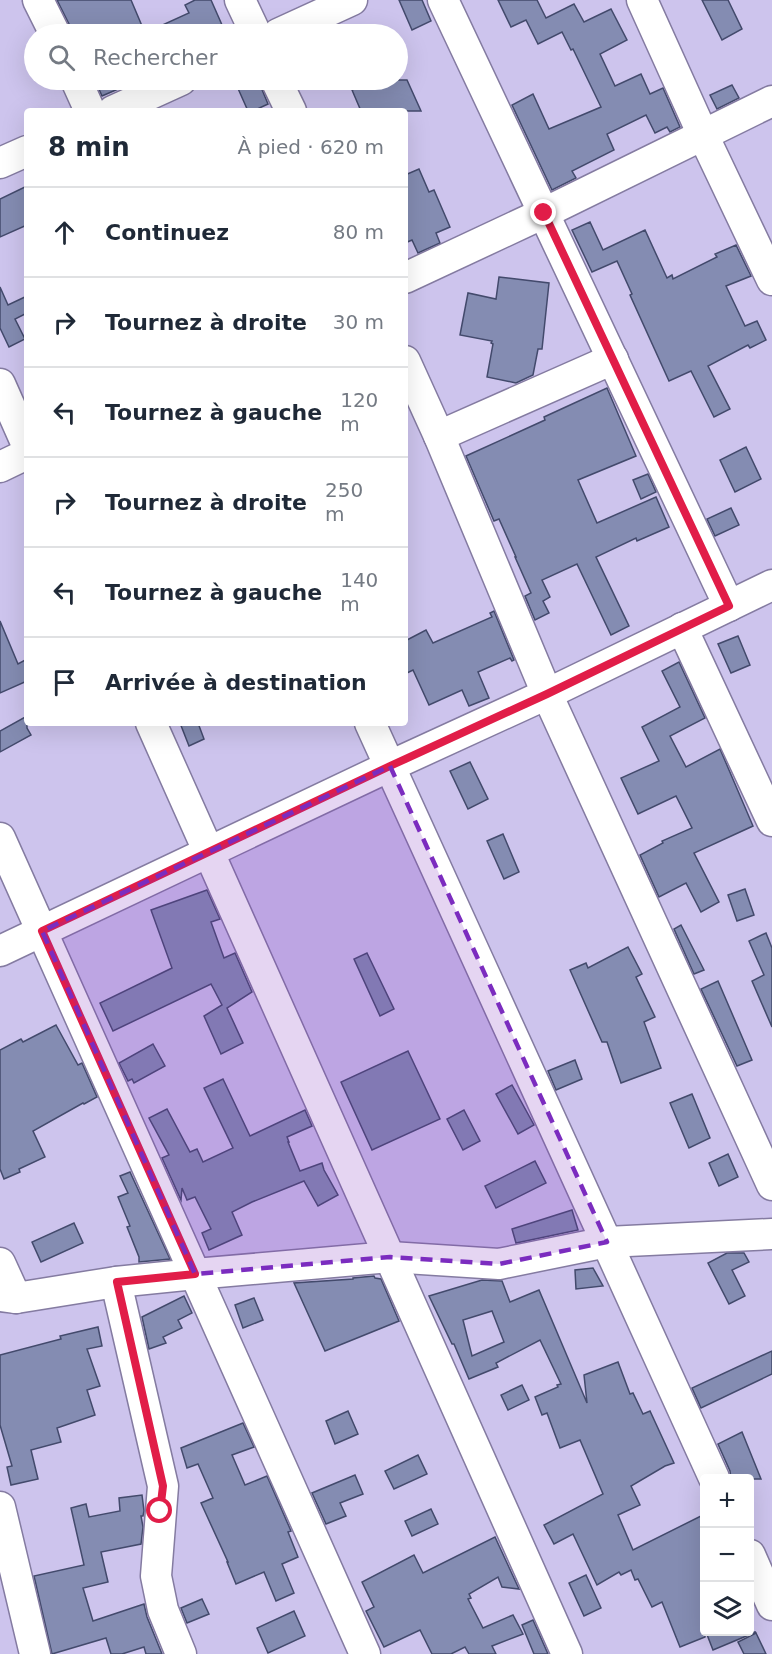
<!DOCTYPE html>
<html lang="fr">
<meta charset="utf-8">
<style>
:root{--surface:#fff;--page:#f6f6f7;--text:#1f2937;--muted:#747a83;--line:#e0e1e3}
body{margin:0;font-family:"DejaVu Sans",sans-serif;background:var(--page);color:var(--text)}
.controls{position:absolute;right:18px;bottom:18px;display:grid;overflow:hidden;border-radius:6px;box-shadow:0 6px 24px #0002}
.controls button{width:54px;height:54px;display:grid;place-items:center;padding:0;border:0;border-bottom:2px solid var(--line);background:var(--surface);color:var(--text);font:30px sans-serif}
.stop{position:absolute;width:18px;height:18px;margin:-14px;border:4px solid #e11d48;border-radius:50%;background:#fff}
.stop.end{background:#e11d48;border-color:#fff;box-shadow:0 2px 6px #0008}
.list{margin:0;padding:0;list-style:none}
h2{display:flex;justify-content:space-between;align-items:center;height:78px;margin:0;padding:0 24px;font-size:26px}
h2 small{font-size:20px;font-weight:400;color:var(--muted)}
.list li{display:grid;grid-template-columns:39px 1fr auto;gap:18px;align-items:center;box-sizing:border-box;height:90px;padding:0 24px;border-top:2px solid var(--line)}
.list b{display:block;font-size:22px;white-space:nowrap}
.list em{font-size:20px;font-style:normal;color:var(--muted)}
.icon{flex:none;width:33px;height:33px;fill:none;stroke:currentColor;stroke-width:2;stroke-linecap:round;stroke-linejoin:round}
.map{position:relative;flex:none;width:772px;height:1654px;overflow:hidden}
.search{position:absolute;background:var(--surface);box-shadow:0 6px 24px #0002;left:24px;top:24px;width:384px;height:66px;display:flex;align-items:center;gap:15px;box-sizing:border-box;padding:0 21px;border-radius:33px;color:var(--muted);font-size:22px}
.panel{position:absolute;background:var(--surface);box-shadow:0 6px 24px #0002;left:24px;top:108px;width:384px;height:618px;border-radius:6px}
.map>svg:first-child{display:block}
</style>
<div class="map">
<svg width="772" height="1654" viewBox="0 0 772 1654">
<rect width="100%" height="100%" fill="#cdc4ed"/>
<g fill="#848cb2" stroke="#434a6c" stroke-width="1.5" fill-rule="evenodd">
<polygon points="57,0 131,0 145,33 189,13 185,5 195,0 211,0 226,34 72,34 70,26"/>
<polygon points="399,0 422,0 431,21 412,30"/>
<polygon points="498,0 537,0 546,18 574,4 584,22 611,9 627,40 600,54 615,86 641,74 650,94 663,88 680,127 670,132 667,127 655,133 646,115 607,134 614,150 572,171 576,178 552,190 512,105 533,94 549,129 601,107 573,49 571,50 562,32 538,44 526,20 511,27"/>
<polygon points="702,0 728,0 742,29 722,40"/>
<polygon points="95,80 139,80 102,96"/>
<polygon points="245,80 258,80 268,104 253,111 248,111 236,84"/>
<polygon points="353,80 407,80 421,111 361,111 352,90 357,88"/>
<polygon points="732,85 739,98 717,109 710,95"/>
<polygon points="419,169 429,192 434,190 450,227 436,233 440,243 418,253 412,240 405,243 405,175"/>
<polygon points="27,186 27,225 0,237 0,199"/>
<polygon points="590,222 603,250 645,230 667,278 672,275 673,279 717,257 715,254 736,245 751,276 726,286 745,326 757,321 766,340 750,348 748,345 708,366 730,409 714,417 691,371 669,381 630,295 632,294 617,261 592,272 572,230"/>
<polygon points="499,277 549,283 542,349 538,349 533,375 516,383 487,377 493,344 491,343 492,341 460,335 468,293 496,299"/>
<polygon points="0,287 8,305 27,296 27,313 15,319 25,339 9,347 0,328"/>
<polygon points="607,388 636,456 578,480 597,523 656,497 669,527 637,541 636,538 596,557 629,626 611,635 577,564 542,580 550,597 543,601 549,613 535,620 525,596 531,593 515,557 516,557 499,519 494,521 466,456 545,420 544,417"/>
<polygon points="746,447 761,479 735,492 720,460"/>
<polygon points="648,474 656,492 641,499 633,480"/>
<polygon points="731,508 739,525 715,536 707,519"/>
<polygon points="494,611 514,660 512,661 510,658 478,672 489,698 469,706 462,690 429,705 413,670 405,674 405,641 426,630 433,643 492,617 490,613"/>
<polygon points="0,621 18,664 27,659 27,681 0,693"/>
<polygon points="738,636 750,665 731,673 718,644"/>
<polygon points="679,662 705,718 670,736 686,767 720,749 753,826 694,853 719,902 701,912 686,883 659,897 640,855 663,843 662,841 692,828 676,796 638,814 621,778 659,761 642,727 680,707 662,671"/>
<polygon points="27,716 27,728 31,735 0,752 0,731"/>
<polygon points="180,723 198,723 204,739 189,746"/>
<polygon points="470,762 488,799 468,809 450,771"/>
<polygon points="503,834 519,872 504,879 487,841"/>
<polygon points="745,889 754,915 737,921 728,895"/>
<polygon points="207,890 220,919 211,922 224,958 235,953 252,992 227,1008 243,1043 221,1054 204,1016 222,1005 211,984 113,1031 100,1003 172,968 151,910"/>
<polygon points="681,925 704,970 694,974 674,929"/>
<polygon points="766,933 772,948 772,1027 752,981 764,975 749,941"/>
<polygon points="628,947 642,974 636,977 655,1017 644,1022 661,1068 621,1083 607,1042 602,1042 570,970 586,963 588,968"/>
<polygon points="367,953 394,1009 380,1016 354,959"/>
<polygon points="718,981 752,1060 737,1066 701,989"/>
<polygon points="56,1025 78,1065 82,1063 97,1097 84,1104 83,1103 33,1131 45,1157 19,1169 20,1172 4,1179 0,1169 0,1050 21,1039 23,1042"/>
<polygon points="153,1044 165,1066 134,1083 132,1079 128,1081 119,1063"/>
<polygon points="408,1051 440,1119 372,1150 341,1082"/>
<polygon points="575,1060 582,1079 556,1090 548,1071"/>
<polygon points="223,1079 250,1136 305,1110 312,1126 287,1137 289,1142 288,1142 300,1171 322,1163 324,1170 338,1195 318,1206 304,1181 252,1202 232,1212 242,1235 209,1250 202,1233 211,1229 195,1197 187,1200 182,1188 181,1200 162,1158 169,1155 149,1118 167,1109 190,1152 197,1149 203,1162 233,1148 204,1088"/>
<polygon points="512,1085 534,1125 518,1134 496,1094"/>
<polygon points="692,1094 710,1138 689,1148 670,1103"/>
<polygon points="464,1110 480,1141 463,1150 447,1119"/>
<polygon points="728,1154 738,1177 719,1186 709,1163"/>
<polygon points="535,1161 546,1183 496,1208 485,1186"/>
<polygon points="130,1172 170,1259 139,1262 139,1257 127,1227 130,1226 118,1197 128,1193 120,1176"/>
<polygon points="572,1210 578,1230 516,1243 512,1229"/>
<polygon points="74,1223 83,1243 41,1262 32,1242"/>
<polygon points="727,1253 744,1253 749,1262 732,1270 745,1296 729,1304 708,1263"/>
<polygon points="593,1268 603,1286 576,1289 575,1270"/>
<polygon points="374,1276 375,1278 381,1279 399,1321 325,1351 294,1283 353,1279 353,1278"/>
<path d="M482 1280 502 1281 510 1302 539 1290 587 1403 584 1375 618 1362 630 1394 633 1393 643 1414 650 1411 674 1463 665 1466 631 1486 640 1505 618 1515 633 1550 705 1514V1637L680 1647 662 1602 652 1607 638 1579 635 1580 631 1570 621 1575 619 1572 597 1585 573 1534 554 1544 544 1525 603 1494 580 1440 560 1448 547 1413 542 1415 535 1397 558 1387 557 1385 561 1384 540 1340 496 1363 498 1367 469 1379 454 1344H452L429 1296ZM492 1311 504 1342 472 1356 463 1320Z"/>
<polygon points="184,1296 192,1313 178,1320 182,1328 163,1337 166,1343 149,1349 142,1317"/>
<polygon points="254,1298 263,1320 243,1328 235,1305"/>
<polygon points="98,1327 102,1346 87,1349 100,1386 87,1390 95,1415 57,1428 61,1442 31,1450 38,1479 11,1485 7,1467 12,1466 0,1425 0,1355 61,1339 60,1336"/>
<polygon points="772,1351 772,1374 701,1408 692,1388"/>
<polygon points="522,1385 529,1400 508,1410 501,1395"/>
<polygon points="348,1411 358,1434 335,1444 326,1421"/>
<polygon points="243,1423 254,1447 232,1455 245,1485 267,1476 291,1531 288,1532 298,1557 282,1564 294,1593 276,1601 264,1572 236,1584 227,1562 228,1562 201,1503 213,1498 198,1464 187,1468 181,1448"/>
<polygon points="742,1432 761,1479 731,1479 730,1471 718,1444"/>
<polygon points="418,1455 427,1474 394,1489 385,1471"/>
<polygon points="355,1475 363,1494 340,1503 346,1516 326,1524 312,1493"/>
<polygon points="142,1495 144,1511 143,1516 141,1516 143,1527 141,1544 101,1552 108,1582 83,1588 93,1621 144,1604 147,1617 162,1654 146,1654 144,1647 122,1654 111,1654 106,1638 52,1654 34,1576 84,1565 71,1508 86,1504 89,1517 120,1511 119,1498"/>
<polygon points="431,1509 438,1524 412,1536 405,1521"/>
<polygon points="495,1537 519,1589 502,1587 498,1577 469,1594 471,1598 468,1599 483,1628 513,1615 523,1634 492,1646 496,1654 469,1654 465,1647 451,1654 432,1654 420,1630 384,1647 366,1611 374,1607 362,1582 414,1555 423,1573"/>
<polygon points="586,1575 601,1608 584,1616 569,1583"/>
<polygon points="202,1599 209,1614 187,1623 181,1608"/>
<polygon points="294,1611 305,1636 268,1653 257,1628"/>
<polygon points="533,1620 548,1654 534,1654 522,1625"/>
<polygon points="706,1632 756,1632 713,1650"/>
<polygon points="756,1633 766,1654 744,1654 738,1642"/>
</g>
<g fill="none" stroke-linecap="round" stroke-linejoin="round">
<defs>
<g id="minor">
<polyline points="38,0 55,34"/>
<polyline points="240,0 256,34"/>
<polyline points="443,0 729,606"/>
<polyline points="642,0 703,135 772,280"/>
<polyline points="278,34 352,0"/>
<polyline points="76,80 90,111"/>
<polyline points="276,80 291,111"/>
<polyline points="113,111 181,80"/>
<polyline points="0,163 27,151"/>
<polyline points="405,278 544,213 772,101"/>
<polyline points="405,361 439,436 547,694 772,1185"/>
<polyline points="0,384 27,445"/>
<polyline points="439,436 613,359"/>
<polyline points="0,467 27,454"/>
<polyline points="682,628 772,821"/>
<polyline points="151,723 567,1654"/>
<polyline points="370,723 714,1478"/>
<polyline points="0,838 365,1654"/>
<polyline points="0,951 390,766 547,694 772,585"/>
<polyline points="0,1263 16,1298"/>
<polyline points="116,1282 163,1486 156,1576 163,1610 181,1654"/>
<polyline points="0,1296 16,1298 116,1282 195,1274 390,1257 499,1264 607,1242 772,1234"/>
<polyline points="0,1507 35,1654"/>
<polyline points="750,1555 772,1605"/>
</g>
</defs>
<use href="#minor" stroke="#847ba1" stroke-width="33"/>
<use href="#minor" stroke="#fff" stroke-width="30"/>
</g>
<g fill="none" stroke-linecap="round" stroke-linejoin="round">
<polyline stroke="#e11d48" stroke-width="8" points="160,1511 163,1486 117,1282 195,1274 42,931 390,766 547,694 729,606 544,213"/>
</g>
<path fill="#7b2cbf" fill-opacity="0.2" stroke="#7b2cbf" stroke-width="4.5" stroke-dasharray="12 8" stroke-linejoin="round" d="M390 766 607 1242 499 1264 390 1257 195 1274 42 931Z"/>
</svg>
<div class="controls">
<button>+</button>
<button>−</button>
<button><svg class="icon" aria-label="layers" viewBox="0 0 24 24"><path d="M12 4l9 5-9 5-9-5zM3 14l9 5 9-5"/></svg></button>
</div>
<div class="stop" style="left:160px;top:1511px"></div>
<div class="stop end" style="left:544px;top:213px"></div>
<div class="search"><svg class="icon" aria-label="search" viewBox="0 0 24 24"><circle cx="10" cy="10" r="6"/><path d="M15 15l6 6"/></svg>Rechercher</div>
<section class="panel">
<h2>8 min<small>À pied · 620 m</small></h2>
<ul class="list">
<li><svg class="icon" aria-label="ahead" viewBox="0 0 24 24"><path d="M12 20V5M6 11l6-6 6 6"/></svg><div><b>Continuez</b></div><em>80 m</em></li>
<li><svg class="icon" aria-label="right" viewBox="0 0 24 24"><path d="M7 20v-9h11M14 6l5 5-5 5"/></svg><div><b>Tournez à droite</b></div><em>30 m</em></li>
<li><svg class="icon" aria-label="left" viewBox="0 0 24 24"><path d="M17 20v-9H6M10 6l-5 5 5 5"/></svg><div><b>Tournez à gauche</b></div><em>120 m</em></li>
<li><svg class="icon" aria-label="right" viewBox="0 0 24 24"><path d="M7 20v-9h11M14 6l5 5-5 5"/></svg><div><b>Tournez à droite</b></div><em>250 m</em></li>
<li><svg class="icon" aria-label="left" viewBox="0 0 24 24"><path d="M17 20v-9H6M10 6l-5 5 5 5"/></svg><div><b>Tournez à gauche</b></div><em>140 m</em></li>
<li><svg class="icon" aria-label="arrive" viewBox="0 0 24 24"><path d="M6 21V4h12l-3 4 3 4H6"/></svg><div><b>Arrivée à destination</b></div></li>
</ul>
</section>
</div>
